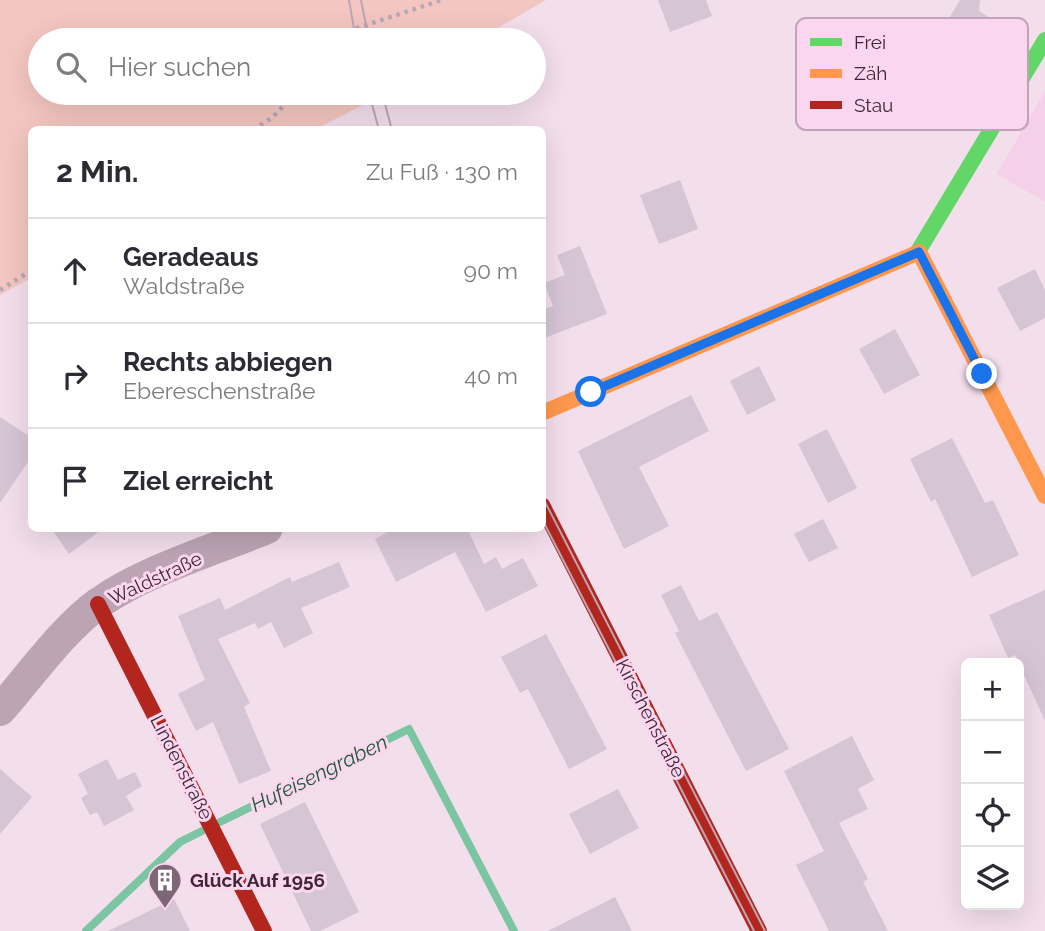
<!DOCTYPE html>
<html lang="de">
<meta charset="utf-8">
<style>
:root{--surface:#fff;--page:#f7f7f7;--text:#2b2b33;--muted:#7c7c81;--line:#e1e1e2}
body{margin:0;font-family:Raleway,sans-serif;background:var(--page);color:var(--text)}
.controls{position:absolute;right:21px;bottom:21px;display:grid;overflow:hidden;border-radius:10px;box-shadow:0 7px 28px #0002}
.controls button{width:63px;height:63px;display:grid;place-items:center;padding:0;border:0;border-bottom:2px solid var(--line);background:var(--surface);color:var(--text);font:35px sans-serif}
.stop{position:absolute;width:21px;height:21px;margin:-16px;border:5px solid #1a73e8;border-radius:50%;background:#fff}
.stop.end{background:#1a73e8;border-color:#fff;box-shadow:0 2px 7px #0008}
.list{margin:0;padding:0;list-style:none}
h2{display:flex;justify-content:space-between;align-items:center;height:91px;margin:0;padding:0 28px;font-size:30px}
h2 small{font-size:23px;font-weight:400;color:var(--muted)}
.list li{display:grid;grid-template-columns:46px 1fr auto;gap:21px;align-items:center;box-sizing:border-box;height:105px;padding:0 28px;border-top:2px solid var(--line)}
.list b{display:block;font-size:26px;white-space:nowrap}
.list p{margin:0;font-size:23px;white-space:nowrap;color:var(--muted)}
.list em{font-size:23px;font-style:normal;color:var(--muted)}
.icon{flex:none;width:38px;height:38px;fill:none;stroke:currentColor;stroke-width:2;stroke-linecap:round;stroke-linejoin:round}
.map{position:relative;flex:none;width:1045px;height:931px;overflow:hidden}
.search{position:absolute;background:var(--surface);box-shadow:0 7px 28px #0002;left:28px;top:28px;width:518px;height:77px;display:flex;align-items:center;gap:18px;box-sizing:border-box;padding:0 24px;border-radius:38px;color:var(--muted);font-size:26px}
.panel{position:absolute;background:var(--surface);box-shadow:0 7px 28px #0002;left:28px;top:126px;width:518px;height:406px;border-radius:10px}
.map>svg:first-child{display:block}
</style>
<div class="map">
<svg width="1045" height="931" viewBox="0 0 1045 931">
<rect width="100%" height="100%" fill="#f3deec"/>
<polygon fill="#f6cfe9" points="1045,91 1045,202 997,174"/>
<polygon fill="#f4c6c1" points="0,0 546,0 477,40 40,40 40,93 386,93 316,129 32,130 31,278 0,295"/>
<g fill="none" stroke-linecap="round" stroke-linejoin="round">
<g stroke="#7cc5a2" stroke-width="8">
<polyline points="220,822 409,729 514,931"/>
<polyline points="86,931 180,842 202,831"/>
</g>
</g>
<g fill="#d6c5d5">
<polygon points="658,0 706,0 712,16 670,32"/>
<polygon points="960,0 980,0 979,11 992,19 974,49 942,30"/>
<polygon points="854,39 875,77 817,110 796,72"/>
<polygon points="680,180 698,229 659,244 640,195"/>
<polygon points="580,246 607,314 542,339 542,310 553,306 544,283 565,275 557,255"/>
<polygon points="1035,269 1045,290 1045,318 1020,331 997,288"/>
<polygon points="895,329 920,375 884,394 859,349"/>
<polygon points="759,366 776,400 747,415 730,381"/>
<polygon points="691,395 709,431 639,467 669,526 624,549 578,451"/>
<polygon points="0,417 32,438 32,456 0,503"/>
<polygon points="827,429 857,488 828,503 798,444"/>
<polygon points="952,438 985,503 993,500 1019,555 972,577 935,499 931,502 910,459"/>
<polygon points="823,519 838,548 809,562 794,534"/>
<polygon points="51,528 104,528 69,554"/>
<polygon points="395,528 467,528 484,564 496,557 502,569 523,558 538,586 486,612 455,552 396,582 375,539"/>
<polygon points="339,562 350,587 301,608 313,633 284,648 271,622 258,629 255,623 218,639 250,703 244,707 271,771 239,784 213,722 196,731 178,694 205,680 178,616 220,598 225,610 290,577 292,582"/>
<polygon points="681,585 699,621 717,612 789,749 746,771 675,633 679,631 661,595"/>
<polygon points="1045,590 1045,721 1015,655 1008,658 989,615"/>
<polygon points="546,634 607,749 569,769 528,689 520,693 501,657"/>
<polygon points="852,736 874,780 858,789 868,809 839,823 868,879 863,882 888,931 829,931 796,865 824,851 784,771"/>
<polygon points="107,759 118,780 135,772 142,786 126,796 134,810 104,826 97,812 90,815 81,798 88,794 78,774"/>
<polygon points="0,769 32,797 0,834"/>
<polygon points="618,789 639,828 590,854 569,814"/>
<polygon points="305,802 359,912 320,931 311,931 260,824"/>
<polygon points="615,897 632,931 548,931"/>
<polygon points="174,899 190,931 108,931"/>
</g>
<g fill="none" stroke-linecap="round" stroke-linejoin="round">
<g stroke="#b9a7b4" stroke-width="4.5" stroke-dasharray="3.5 5" stroke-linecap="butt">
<polyline points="344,40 354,29 442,0"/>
<polyline points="253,130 273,117 295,93"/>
<polyline points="0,290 32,270"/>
</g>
<path stroke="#bca4b5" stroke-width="32" d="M0 710C31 675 61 631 99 603 146 570 214 550 267 528"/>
<polyline stroke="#63d668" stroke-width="16" points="917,253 1045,40"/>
<g stroke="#ff974d" stroke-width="16">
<polyline points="919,252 1045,496"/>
<polyline points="542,413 917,253"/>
</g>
<g stroke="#b3261e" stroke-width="16">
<polyline points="542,505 759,931"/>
<polyline points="98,604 264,931"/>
</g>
<g stroke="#b9a7b4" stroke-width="2">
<polyline points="349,0 356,40"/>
<polyline points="361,0 369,40"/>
<polyline points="369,93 379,130"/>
<polyline points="382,93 392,130"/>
<polyline points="542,496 765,931"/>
<polyline points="542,519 754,931"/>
</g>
</g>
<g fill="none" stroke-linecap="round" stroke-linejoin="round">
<polyline stroke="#1a73e8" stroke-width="9" points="591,392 919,252 982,374"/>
</g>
<defs>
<symbol id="building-pin" viewBox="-11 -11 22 30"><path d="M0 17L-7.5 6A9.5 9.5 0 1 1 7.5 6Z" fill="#7d6776" stroke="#fbd6ef"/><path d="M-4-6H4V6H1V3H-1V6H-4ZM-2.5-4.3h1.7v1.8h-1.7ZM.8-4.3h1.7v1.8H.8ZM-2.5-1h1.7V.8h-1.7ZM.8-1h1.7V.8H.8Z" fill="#fff"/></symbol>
</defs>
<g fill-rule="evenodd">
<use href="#building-pin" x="146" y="861" width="38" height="52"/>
</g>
<g text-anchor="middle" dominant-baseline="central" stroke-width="6" stroke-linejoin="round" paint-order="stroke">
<g font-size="19" fill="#3e2737" stroke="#fbd6ef">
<text transform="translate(155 578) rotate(-25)">Waldstraße</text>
<text transform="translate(651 718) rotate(63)">Kirschenstraße</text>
<text transform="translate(182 767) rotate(63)">Lindenstraße</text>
</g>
<g font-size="19" font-weight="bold" fill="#3e2737" stroke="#fbd6ef" text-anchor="start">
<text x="190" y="880">Glück Auf 1956</text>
</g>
<g font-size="21" font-style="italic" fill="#1e593c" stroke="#fbd6ef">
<text transform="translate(319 773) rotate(-26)">Hufeisengraben</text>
</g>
</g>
<rect x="796" y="18" width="232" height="112" rx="10" fill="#fbd6ef" stroke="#c2a2b8" stroke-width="2"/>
<rect x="810" y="38" width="32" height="8" fill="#63d668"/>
<rect x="810" y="69" width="32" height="9" fill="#ff974d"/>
<rect x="810" y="101" width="32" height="8" fill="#b3261e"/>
<g font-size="19" fill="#3e2737">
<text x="854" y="49">Frei</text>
<text x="854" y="80">Zäh</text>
<text x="854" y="112">Stau</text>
</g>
</svg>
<div class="controls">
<button>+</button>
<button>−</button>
<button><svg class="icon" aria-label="locate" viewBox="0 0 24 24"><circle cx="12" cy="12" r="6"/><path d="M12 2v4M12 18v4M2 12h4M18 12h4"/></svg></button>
<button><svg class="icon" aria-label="layers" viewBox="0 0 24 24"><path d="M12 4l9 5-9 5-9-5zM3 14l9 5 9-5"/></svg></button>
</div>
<div class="stop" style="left:591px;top:392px"></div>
<div class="stop end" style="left:982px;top:374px"></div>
<div class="search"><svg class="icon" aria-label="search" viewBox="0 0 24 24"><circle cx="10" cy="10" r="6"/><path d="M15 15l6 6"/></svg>Hier suchen</div>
<section class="panel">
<h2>2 Min.<small>Zu Fuß · 130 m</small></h2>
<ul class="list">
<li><svg class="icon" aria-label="ahead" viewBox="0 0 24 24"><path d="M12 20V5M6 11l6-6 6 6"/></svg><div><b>Geradeaus</b><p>Waldstraße</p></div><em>90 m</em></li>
<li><svg class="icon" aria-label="right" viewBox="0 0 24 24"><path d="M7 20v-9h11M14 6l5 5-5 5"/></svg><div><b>Rechts abbiegen</b><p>Ebereschenstraße</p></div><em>40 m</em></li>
<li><svg class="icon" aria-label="arrive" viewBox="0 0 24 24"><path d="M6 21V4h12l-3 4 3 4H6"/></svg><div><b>Ziel erreicht</b></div></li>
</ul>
</section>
</div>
